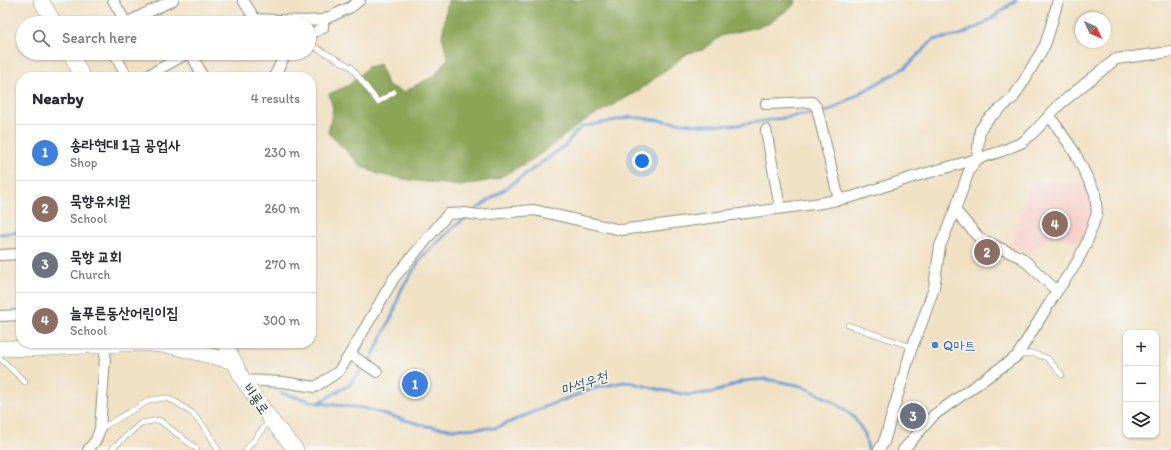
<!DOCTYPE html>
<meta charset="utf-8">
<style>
:root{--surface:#fff;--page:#f2f2f3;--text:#2b2b33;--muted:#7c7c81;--line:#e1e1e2;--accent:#d1495b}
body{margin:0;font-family:Itim,"Poor Story",sans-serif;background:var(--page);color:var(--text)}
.controls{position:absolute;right:12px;bottom:12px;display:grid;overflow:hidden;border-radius:8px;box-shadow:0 1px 3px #0004}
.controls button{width:36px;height:36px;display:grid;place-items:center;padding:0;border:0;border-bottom:1px solid var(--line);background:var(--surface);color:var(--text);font:20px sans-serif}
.compass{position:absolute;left:1075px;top:12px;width:36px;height:36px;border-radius:50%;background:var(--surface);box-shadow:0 1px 3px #0004;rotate:134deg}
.you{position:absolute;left:642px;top:161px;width:14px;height:14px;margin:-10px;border:3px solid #fff;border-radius:50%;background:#1a73e8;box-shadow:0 0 0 6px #1a73e833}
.badge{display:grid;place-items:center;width:26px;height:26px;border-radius:50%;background:var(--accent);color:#fff;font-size:13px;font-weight:700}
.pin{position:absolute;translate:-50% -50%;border:2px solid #fff;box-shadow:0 1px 4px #0006}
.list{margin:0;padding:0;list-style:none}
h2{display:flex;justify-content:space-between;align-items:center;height:52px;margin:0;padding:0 16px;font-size:17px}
h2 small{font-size:13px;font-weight:400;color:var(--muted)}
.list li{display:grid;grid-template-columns:26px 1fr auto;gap:12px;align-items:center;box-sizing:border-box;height:56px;padding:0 16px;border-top:1px solid var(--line)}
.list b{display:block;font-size:15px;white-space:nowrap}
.list p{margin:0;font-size:13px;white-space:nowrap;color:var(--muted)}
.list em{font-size:13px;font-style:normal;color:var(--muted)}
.icon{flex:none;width:22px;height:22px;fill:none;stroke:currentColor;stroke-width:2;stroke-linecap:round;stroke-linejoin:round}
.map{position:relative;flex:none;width:1171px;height:450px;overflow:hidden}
.search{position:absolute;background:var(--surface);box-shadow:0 1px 3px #0004;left:16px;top:16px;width:300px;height:44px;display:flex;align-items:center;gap:10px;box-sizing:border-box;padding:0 14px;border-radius:22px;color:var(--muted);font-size:15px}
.panel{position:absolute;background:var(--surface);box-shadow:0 1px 3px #0004;left:16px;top:72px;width:300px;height:276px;border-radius:16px}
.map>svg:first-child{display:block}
</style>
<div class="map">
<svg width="1171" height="450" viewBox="0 0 1171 450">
<rect width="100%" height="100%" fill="#f6f6f2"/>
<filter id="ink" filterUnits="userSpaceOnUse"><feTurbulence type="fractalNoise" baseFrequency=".025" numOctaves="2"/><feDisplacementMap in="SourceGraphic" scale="8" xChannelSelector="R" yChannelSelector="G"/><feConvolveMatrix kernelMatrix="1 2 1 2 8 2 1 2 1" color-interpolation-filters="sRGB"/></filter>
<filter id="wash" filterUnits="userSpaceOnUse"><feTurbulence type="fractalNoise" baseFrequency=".012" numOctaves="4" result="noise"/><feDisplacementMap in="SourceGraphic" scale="16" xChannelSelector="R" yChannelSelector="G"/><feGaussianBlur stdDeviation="0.9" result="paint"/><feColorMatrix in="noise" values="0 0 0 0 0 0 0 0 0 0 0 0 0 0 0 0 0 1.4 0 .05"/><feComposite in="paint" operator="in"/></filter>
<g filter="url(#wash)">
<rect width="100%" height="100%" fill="#f0e1c4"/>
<polygon fill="#f7d0cb" points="1034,179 1090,185 1097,213 1085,245 1053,235 1030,253 1011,244"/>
<polygon fill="#8ba456" stroke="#557045" points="448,0 796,0 794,5 768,24 721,36 703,50 688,53 663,72 640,90 582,122 535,158 497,179 460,186 410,180 377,174 360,165 328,133 333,109 329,94 349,85 368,67 380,64 387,85 404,92 435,75 448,58 442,37"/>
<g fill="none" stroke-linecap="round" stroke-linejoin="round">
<g stroke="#699dd5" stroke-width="3">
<polyline points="474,211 565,146 575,133 582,127 631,117 700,125 737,125 829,111 906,67 933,40 960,35 984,24 1016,0"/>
<polyline points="0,234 21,232"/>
<polyline points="281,393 318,403 363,408 426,426 451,429 496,428 547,406 595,388 624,382 633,383 661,390 689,395 715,392 744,381 766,379 802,386 834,402 853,416 865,434 868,450"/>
<polyline points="318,403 349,385 372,357 393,314 401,290 422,257 455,226 468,216"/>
</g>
</g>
</g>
<g filter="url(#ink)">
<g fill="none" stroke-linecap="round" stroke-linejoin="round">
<defs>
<g id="lane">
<polyline points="309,44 351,67 378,102 394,92"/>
<polyline points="848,325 912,347"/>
<polyline points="1018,356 1032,353 1047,358 1062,375"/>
<polyline points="0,358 25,382"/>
<polyline points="100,429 150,400 166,398 176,402 192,413 206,429 218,450"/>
<polyline points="112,450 115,446 141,423 159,420 197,449"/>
<polyline points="246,450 269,421"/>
</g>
<g id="street">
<polyline points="113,0 126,23"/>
<polyline points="243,0 255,19"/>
<polyline points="1058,0 1051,26 1045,45 1022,84 1013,98 987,120 980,130 977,159 1002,151 1023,142 1035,131 1060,104 1116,59 1162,53 1171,51"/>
<polyline points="126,23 173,0"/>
<polyline points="239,23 255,19 303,21 323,20 351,7 360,0"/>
<polyline points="309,35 323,28 323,20"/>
<polyline points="114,53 127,77"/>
<polyline points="191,53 203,77"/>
<polyline points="145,77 188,53"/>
<polyline points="275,77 275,75 283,59 288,53"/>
<polyline points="766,104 812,102 817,108 839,200"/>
<polyline points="1049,115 1075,153 1095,193 1097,213 1087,242 1076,264 1057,291"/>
<polyline points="766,130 780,208"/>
<polyline points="0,255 21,254"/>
<polyline points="0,316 21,315"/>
<polyline points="350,354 377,372"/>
<polyline points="243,380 283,382 315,387 338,372 350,354 394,278 448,214 464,213 479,215 534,210 621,230 821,203 852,197 913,177 977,159 969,171 955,210 980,239 1022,258 1057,291 1017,356 934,415 903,450"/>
<polyline points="88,450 96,440 100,429 106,343"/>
<polyline points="879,450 884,442 912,347 920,328 934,288 940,246 955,210"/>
</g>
<g id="secondary">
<polyline points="41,0 54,23"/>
<polyline points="70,53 83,77"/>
<polyline points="225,343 243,380 271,420 296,450"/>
<polyline points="0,348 30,349 121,344 150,344 171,346 235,362"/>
</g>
</defs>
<use href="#lane" stroke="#888f7c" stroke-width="6"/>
<use href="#street" stroke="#888f7c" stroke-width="12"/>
<use href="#secondary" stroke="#888f7c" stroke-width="16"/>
<use href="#lane" stroke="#fff" stroke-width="5"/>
<use href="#street" stroke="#fff" stroke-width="10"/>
<use href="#secondary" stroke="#fff" stroke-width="15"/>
</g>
</g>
<circle fill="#3f7fe0" stroke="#f6f6f2" stroke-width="1.5" cx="935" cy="345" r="4"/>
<g text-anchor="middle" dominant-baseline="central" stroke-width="3" stroke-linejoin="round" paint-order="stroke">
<g font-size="14" fill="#366cbe" stroke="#f6f6f2" text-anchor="start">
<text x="943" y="345">Q마트</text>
</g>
<g font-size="14" fill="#1f3d34" stroke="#f6f6f2">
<text transform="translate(256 399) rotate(55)">비룡로</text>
</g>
<g font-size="15" font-style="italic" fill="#355a64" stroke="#f6f6f2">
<text transform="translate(584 383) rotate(-18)">마석우천</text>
</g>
</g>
</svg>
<div class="controls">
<button>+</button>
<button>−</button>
<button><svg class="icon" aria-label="layers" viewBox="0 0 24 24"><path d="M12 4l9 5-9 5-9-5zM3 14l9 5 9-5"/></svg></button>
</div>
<svg class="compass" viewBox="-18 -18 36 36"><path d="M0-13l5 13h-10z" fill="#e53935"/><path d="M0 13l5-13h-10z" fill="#7c7c81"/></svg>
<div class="you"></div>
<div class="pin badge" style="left:415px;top:384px;background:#3f7fe0">1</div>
<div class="pin badge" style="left:987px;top:252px;background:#8d6e63">2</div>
<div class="pin badge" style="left:913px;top:416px;background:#6b7280">3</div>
<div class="pin badge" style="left:1055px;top:224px;background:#8d6e63">4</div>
<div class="search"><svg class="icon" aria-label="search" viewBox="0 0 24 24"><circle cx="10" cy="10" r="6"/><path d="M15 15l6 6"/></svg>Search here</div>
<section class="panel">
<h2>Nearby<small>4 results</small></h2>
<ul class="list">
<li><span class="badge" style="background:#3f7fe0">1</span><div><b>송라현대 1급 공업사</b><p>Shop</p></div><em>230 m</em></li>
<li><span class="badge" style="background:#8d6e63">2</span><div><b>묵향유치원</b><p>School</p></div><em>260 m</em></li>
<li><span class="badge" style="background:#6b7280">3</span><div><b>묵향 교회</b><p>Church</p></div><em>270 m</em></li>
<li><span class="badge" style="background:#8d6e63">4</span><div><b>늘푸른동산어린이집</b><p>School</p></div><em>300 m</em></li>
</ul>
</section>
</div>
